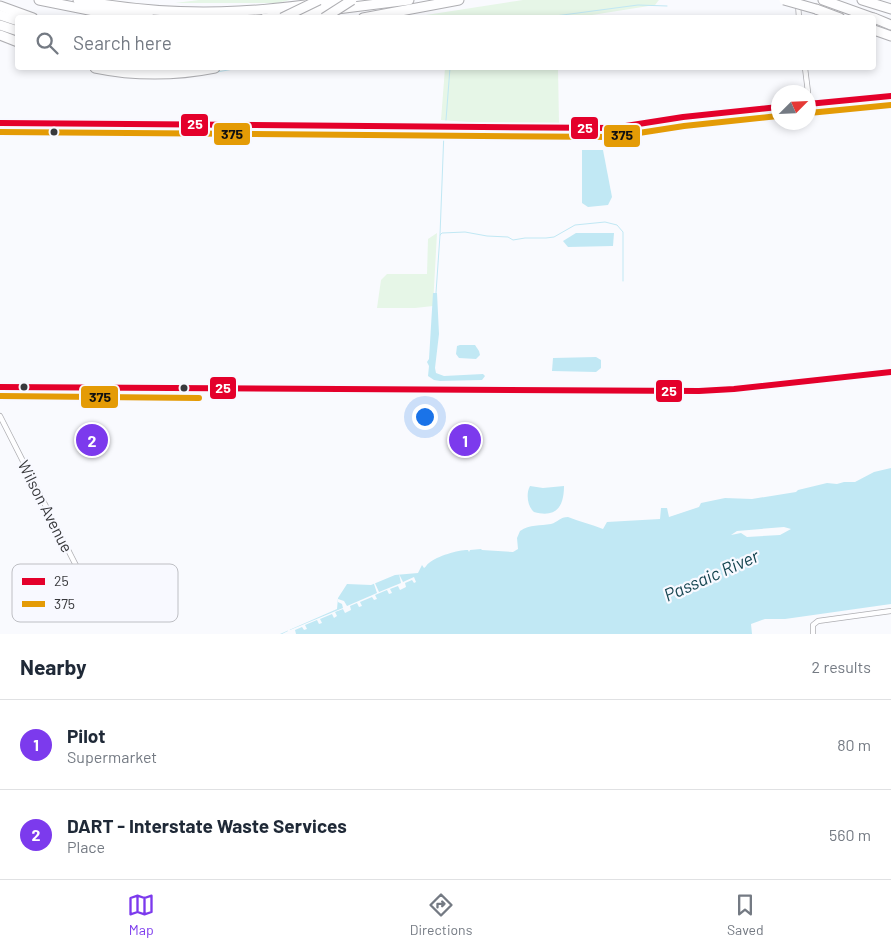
<!DOCTYPE html>
<style>
:root{--surface:#fff;--page:#f6f6f7;--text:#1f2937;--muted:#747a83;--line:#e0e1e3;--accent:#7c3aed}
body{margin:0;font-family:Barlow,sans-serif;background:var(--page);color:var(--text)}
.compass{position:absolute;left:771px;top:85px;width:45px;height:45px;border-radius:50%;background:var(--surface);box-shadow:0 2px 8px #0003;rotate:66deg}
.you{position:absolute;left:424px;top:416px;width:18px;height:18px;margin:-12px;border:4px solid #fff;border-radius:50%;background:#1a73e8;box-shadow:0 0 0 8px #1a73e833}
.badge{display:grid;place-items:center;width:32px;height:32px;border-radius:50%;background:var(--accent);color:#fff;font-size:16px;font-weight:700}
.pin{position:absolute;translate:-50% -50%;border:2px solid #fff;box-shadow:0 1px 5px #0006}
.list{margin:0;padding:0;list-style:none}
h2{display:flex;justify-content:space-between;align-items:center;height:65px;margin:0;padding:0 20px;font-size:21px}
h2 small{font-size:16px;font-weight:400;color:var(--muted)}
.list li{display:grid;grid-template-columns:32px 1fr auto;gap:15px;align-items:center;box-sizing:border-box;height:90px;padding:0 20px;border-top:1px solid var(--line)}
.list b{display:block;font-size:19px;white-space:nowrap}
.list p{margin:0;font-size:16px;white-space:nowrap;color:var(--muted)}
.list em{font-size:16px;font-style:normal;color:var(--muted)}
.icon{flex:none;width:28px;height:28px;fill:none;stroke:currentColor;stroke-width:2;stroke-linecap:round;stroke-linejoin:round}
.map{position:relative;flex:none;width:891px;height:634px;overflow:hidden}
.search{position:absolute;background:var(--surface);box-shadow:0 2px 8px #0003;left:15px;right:15px;top:15px;height:55px;display:flex;align-items:center;gap:12px;box-sizing:border-box;padding:0 18px;border-radius:5px;color:var(--muted);font-size:19px}
.sheet{height:245px;background:var(--surface)}
nav{display:flex;justify-content:space-around;align-items:center;box-sizing:border-box;height:70px;border-top:1px solid var(--line);background:var(--surface);font-size:14px;color:var(--muted)}
nav a{display:grid;justify-items:center;gap:2px}
nav .on{color:var(--accent)}
.map>svg:first-child{display:block}
</style>
<div class="map">
<svg width="891" height="634" viewBox="0 0 891 634">
<rect width="100%" height="100%" fill="#f9fafe"/>
<g fill="#e6f6e7">
<polygon points="199,0 290,0 277,3 175,3"/>
<polygon points="523,0 659,0 655,5 573,18 413,17"/>
<polygon points="445,68 558,68 559,123 534,127 441,120"/>
<polygon points="437,233 433,306 415,308 377,308 381,280 387,274 427,274 428,239"/>
</g>
<g fill="#c1e8f4">
<polygon points="582,150 603,150 612,197 608,205 588,207 582,203"/>
<polygon points="576,233 614,233 613,246 568,247 563,241"/>
<polygon points="433,293 437,293 439,334 435,368 436,373 444,376 483,374 485,376 482,380 440,381 434,380 428,376 429,366 427,362 429,359"/>
<polygon points="460,345 475,345 479,351 480,355 476,359 459,358 456,354 457,346"/>
<polygon points="596,357 601,360 601,368 596,372 552,371 553,358"/>
<path d="M891 468V604L785 619H765L751 624 752 634H280L337 609 338 598 347 584 371 585 395 575 418 573 422 565 424 568C426 567 427 564 429 563 437 556 458 550 468 550L469 552 470 550 481 549 482 550 513 552 518 549 517 538 520 531C530 524 540 526 551 524 558 522 560 517 568 517 580 522 591 524 603 529L607 522 660 519 661 508H667L669 517 699 507 701 503 725 498 752 499 796 492 798 490 827 483 837 484 844 482H855L874 472Z"/>
<path d="M530 486 543 488 564 486C564 507 556 518 534 512 527 506 526 493 530 486Z"/>
</g>
<g fill="#f9fafe">
<polygon points="784,527 791,529 780,535 747,537 741,533 731,535 737,531"/>
<polygon points="399,574 403,582 414,577 416,582 414,583 412,580 405,583 406,587 400,590 398,586 390,589 392,593 389,594 387,590 375,595 377,599 374,600 372,597 360,602 362,606 359,607 357,603 350,606 351,610 345,613 343,609 335,612 337,616 334,618 332,614 320,619 322,623 319,624 317,620 305,625 307,629 304,630 302,627 295,630 296,634 282,634 288,631 287,628 288,627 290,630 343,608 342,604 338,602 338,599 344,601 347,606 377,593 373,581 374,581 379,592 401,583"/>
</g>
<g fill="none" stroke-linecap="round" stroke-linejoin="round">
<g stroke="#c1e8f4" stroke-width="1">
<polyline points="423,18 424,18"/>
<polyline points="540,18 638,5 667,6"/>
<polyline points="206,74 239,68"/>
<polyline points="446,120 450,68"/>
<polyline points="440,235 444,131"/>
<polyline points="436,293 440,235 442,233 465,232 487,236 508,237 513,240 525,238 546,238 554,237 575,225 605,222 617,225 623,232 623,281"/>
</g>
<defs>
<g id="minor">
<polyline points="798,4 799,18"/>
<polyline points="805,68 808,92"/>
<polyline points="0,416 91,595"/>
<polyline points="813,634 813,625 818,621 891,611"/>
</g>
<g id="tertiary">
<polyline points="808,104 891,96"/>
<polyline points="723,113 778,107"/>
<polyline points="0,123 613,128 711,114"/>
</g>
<polyline id="secondary" points="0,387 699,391 734,389 891,372"/>
<g id="motorway">
<polyline points="39,0 99,12 150,18"/>
<path d="M78 0C131 10 185 14 239 11 274 10 310 4 345 0"/>
<polyline points="823,0 873,18"/>
<polyline points="862,0 891,9"/>
<polyline points="0,6 33,18"/>
<polyline points="816,9 840,18"/>
<polyline points="0,15 18,21"/>
<polyline points="265,18 409,0"/>
<polyline points="363,18 459,0"/>
<polyline points="874,18 891,25"/>
<polyline points="0,25 18,31"/>
<polyline points="874,30 891,36"/>
<polyline points="0,35 18,42"/>
<path d="M95 68C134 76 175 76 215 68"/>
</g>
</defs>
<use href="#minor" stroke="#aeaeb2" stroke-width="6"/>
<use href="#tertiary" stroke="#aeaeb2" stroke-width="8"/>
<use href="#secondary" stroke="#aeaeb2" stroke-width="8"/>
<use href="#motorway" stroke="#aeaeb2" stroke-width="11"/>
<use href="#minor" stroke="#fefeff" stroke-width="4.5"/>
<use href="#tertiary" stroke="#fefeff" stroke-width="5.5"/>
<use href="#secondary" stroke="#fefeff" stroke-width="6"/>
<use href="#motorway" stroke="#fefeff" stroke-width="9"/>
<defs>
<g id="motorway-bridge">
<polyline points="784,0 816,9"/>
<polyline points="282,18 319,0"/>
<polyline points="324,18 352,0"/>
</g>
</defs>
<use href="#motorway-bridge" stroke="#aeaeb2" stroke-width="11" stroke-linecap="butt"/>
<use href="#motorway-bridge" stroke="#fefeff" stroke-width="9"/>
<defs>
<g id="bus-1">
<polyline points="808,104 891,96"/>
<polyline points="0,123 613,128 683,117 778,107"/>
<polyline points="0,387 699,391 734,389 891,372"/>
</g>
<g id="bus-2">
<polyline points="809,113 891,105"/>
<polyline points="0,132 613,137 684,126 778,116"/>
<polyline points="0,396 199,398"/>
</g>
</defs>
<use href="#bus-1" stroke="#f8f9ff" stroke-width="10"/>
<use href="#bus-2" stroke="#f8f9ff" stroke-width="10"/>
<use href="#bus-1" stroke="#e4002b" stroke-width="6"/>
<use href="#bus-2" stroke="#e49b06" stroke-width="6"/>
</g>
<g fill="#38393c" stroke="#f8f9ff" stroke-width="2">
<circle cx="54" cy="132" r="4.5"/>
<circle cx="24" cy="387" r="4.5"/>
<circle cx="184" cy="388" r="4.5"/>
</g>
<g text-anchor="middle" dominant-baseline="central" stroke-width="4.5" stroke-linejoin="round" paint-order="stroke">
<g font-size="16" fill="#38393c" stroke="#f8f9ff">
<text transform="translate(46 506) rotate(63)">Wilson Avenue</text>
</g>
<g font-size="18" font-style="italic" fill="#14444f" stroke="#f8f9ff">
<text transform="translate(711 575) rotate(-24)">Passaic River</text>
</g>
</g>
<rect x="12" y="564" width="166" height="58" rx="8" fill="#f8f9ff" stroke="#bebfc4" stroke-width="1"/>
<rect x="22" y="578" width="23" height="7" fill="#e4002b"/>
<rect x="22" y="601" width="23" height="6" fill="#e49b06"/>
<g font-size="14" fill="#38393c">
<text x="54" y="586">25</text>
<text x="54" y="609">375</text>
</g>
<g stroke="#f8f9ff" stroke-width="2">
<rect x="180" y="113" width="29" height="24" rx="5" fill="#e4002b"/>
<rect x="570" y="116" width="29" height="24" rx="5" fill="#e4002b"/>
<rect x="213" y="122" width="38" height="24" rx="5" fill="#e49b06"/>
<rect x="603" y="124" width="38" height="24" rx="5" fill="#e49b06"/>
<rect x="209" y="376" width="28" height="24" rx="5" fill="#e4002b"/>
<rect x="655" y="379" width="28" height="24" rx="5" fill="#e4002b"/>
<rect x="80" y="385" width="39" height="24" rx="5" fill="#e49b06"/>
</g>
<g font-size="14" text-anchor="middle" font-weight="bold" fill="#fff">
<text x="195" y="129">25</text>
<text x="585" y="133">25</text>
<text x="223" y="393">25</text>
<text x="669" y="396">25</text>
</g>
<g font-size="14" text-anchor="middle" font-weight="bold" fill="#111">
<text x="232" y="139">375</text>
<text x="622" y="140">375</text>
<text x="100" y="402">375</text>
</g>
</svg>
<svg class="compass" viewBox="-18 -18 36 36"><path d="M0-13l5 13h-10z" fill="#e53935"/><path d="M0 13l5-13h-10z" fill="#747a83"/></svg>
<div class="you"></div>
<div class="pin badge" style="left:465px;top:440px">1</div>
<div class="pin badge" style="left:92px;top:440px">2</div>
<div class="search"><svg class="icon" aria-label="search" viewBox="0 0 24 24"><circle cx="10" cy="10" r="6"/><path d="M15 15l6 6"/></svg>Search here</div>
</div>
<section class="sheet">
<h2>Nearby<small>2 results</small></h2>
<ul class="list">
<li><span class="badge">1</span><div><b>Pilot</b><p>Supermarket</p></div><em>80 m</em></li>
<li><span class="badge">2</span><div><b>DART - Interstate Waste Services</b><p>Place</p></div><em>560 m</em></li>
</ul>
</section>
<nav>
<a class="on"><svg class="icon" aria-label="map" viewBox="0 0 24 24"><path d="M3 6l6-2 6 2 6-2v14l-6 2-6-2-6 2zM9 4v14M15 6v14"/></svg>Map</a>
<a><svg class="icon" aria-label="directions" viewBox="0 0 24 24"><path d="M12 3l9 9-9 9-9-9zM9 14v-3h6M13 9l2 2-2 2"/></svg>Directions</a>
<a><svg class="icon" aria-label="saved" viewBox="0 0 24 24"><path d="M7 4h10v16l-5-4-5 4z"/></svg>Saved</a>
</nav>
